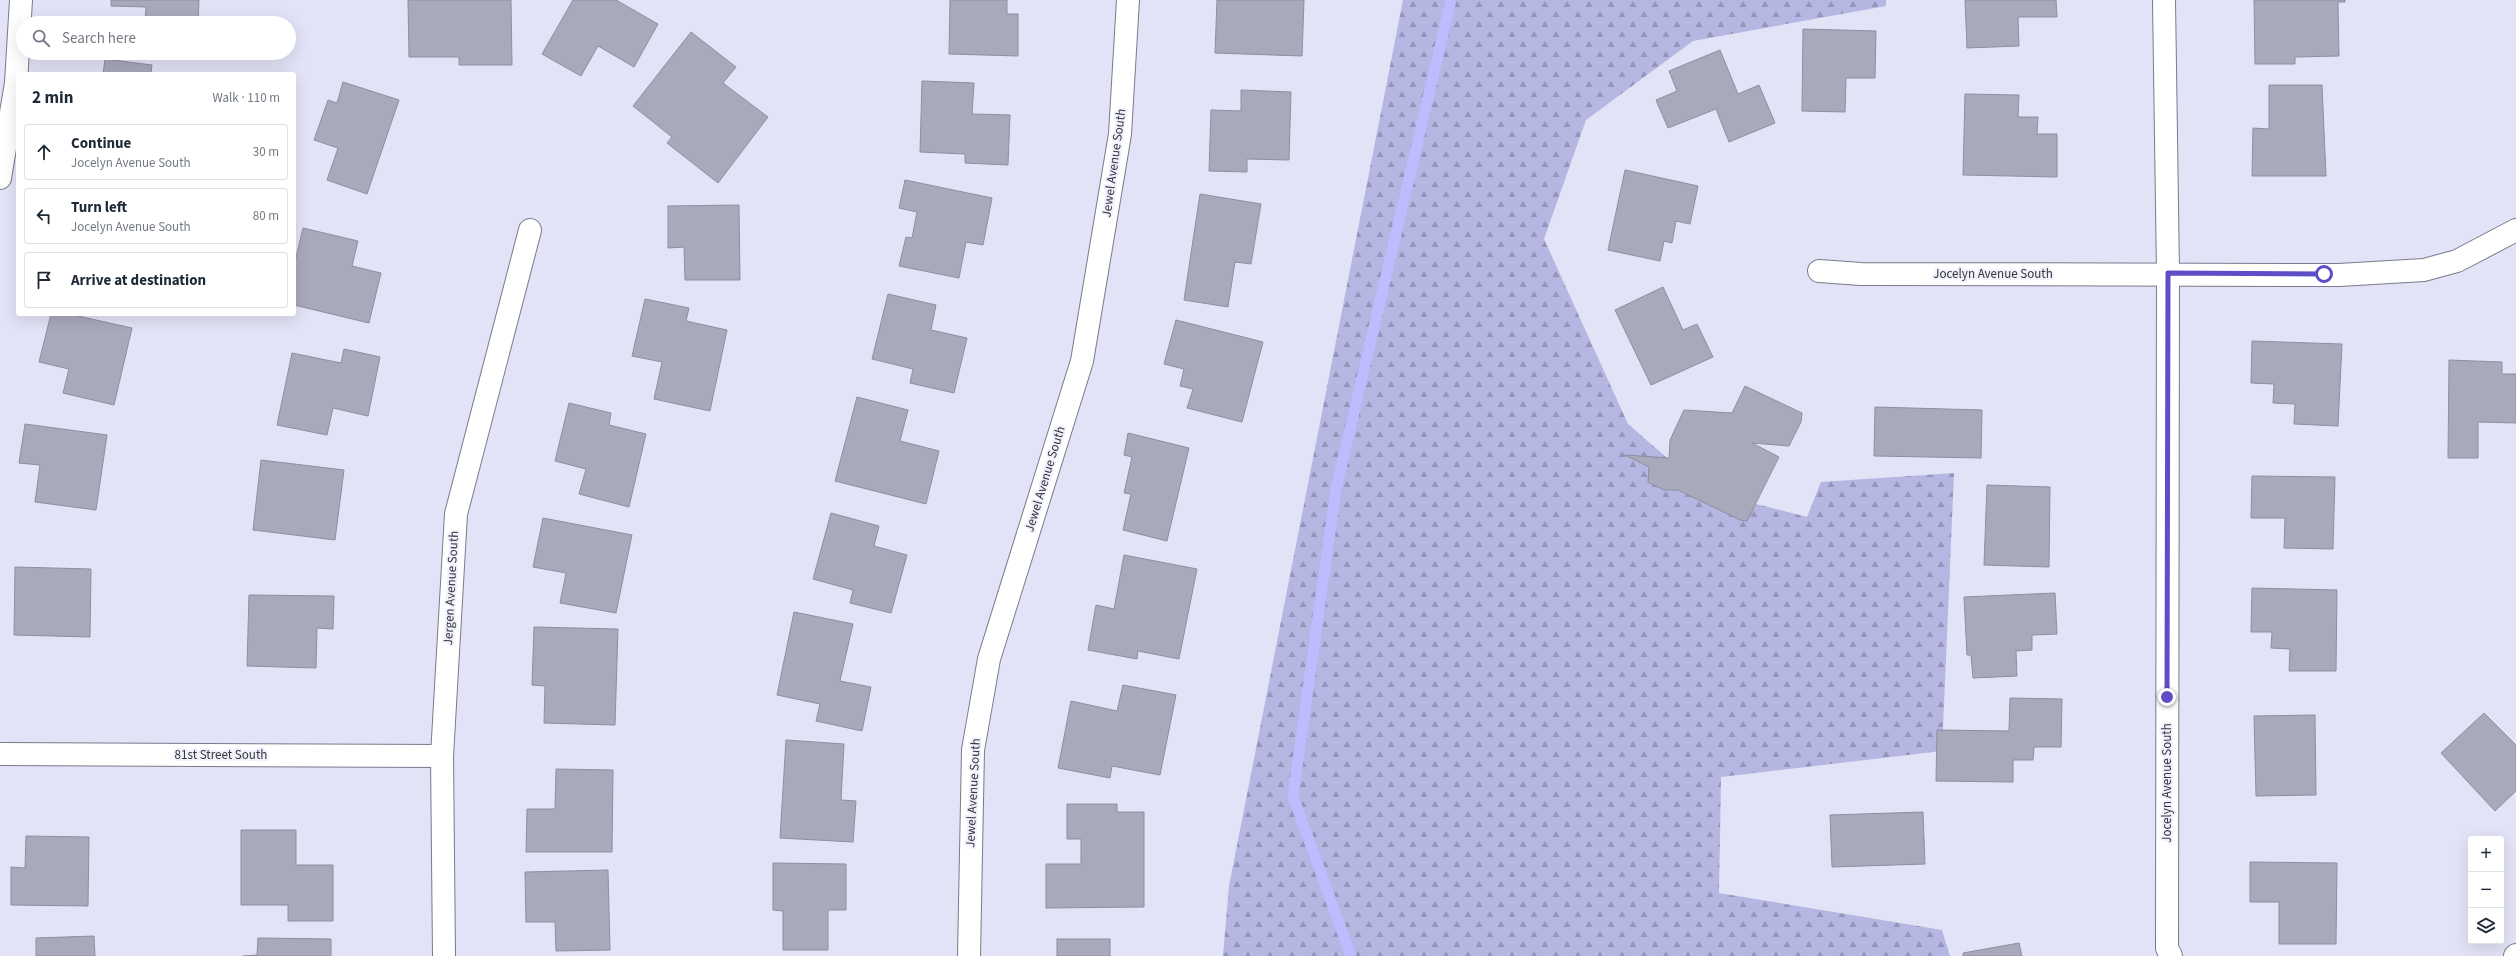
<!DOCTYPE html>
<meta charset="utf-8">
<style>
:root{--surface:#fff;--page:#f2f2f3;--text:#1f2937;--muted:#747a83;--line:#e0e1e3}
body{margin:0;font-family:"Source Sans 3",sans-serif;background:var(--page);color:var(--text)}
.controls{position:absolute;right:12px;bottom:12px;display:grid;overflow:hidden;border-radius:4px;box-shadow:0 4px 16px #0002}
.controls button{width:36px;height:36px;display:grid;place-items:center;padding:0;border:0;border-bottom:1px solid var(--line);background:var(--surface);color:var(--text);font:20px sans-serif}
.stop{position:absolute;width:12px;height:12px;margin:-9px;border:3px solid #5d4dc6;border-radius:50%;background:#fff}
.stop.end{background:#5d4dc6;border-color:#fff;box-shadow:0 1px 4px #0008}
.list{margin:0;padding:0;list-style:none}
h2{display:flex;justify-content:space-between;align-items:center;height:52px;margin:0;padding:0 16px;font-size:17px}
h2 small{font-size:13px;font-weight:400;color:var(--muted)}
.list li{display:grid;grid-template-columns:26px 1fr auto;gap:12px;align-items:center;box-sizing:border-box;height:56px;margin:0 8px 8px;padding:0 8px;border:1px solid var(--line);border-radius:4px}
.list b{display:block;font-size:15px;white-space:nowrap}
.list p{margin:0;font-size:13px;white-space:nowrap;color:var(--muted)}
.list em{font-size:13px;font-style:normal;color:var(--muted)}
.icon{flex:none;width:22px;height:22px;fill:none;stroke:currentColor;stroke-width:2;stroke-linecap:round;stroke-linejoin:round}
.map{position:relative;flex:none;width:2516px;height:956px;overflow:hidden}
.search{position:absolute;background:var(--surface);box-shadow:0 4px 16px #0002;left:16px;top:16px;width:280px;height:44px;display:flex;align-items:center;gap:10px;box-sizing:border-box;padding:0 14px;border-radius:22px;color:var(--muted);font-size:15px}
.panel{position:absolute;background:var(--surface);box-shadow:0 4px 16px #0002;left:16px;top:72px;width:280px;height:244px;border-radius:4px}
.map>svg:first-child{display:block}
</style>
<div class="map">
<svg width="2516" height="956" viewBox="0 0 2516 956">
<defs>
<pattern id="forest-firs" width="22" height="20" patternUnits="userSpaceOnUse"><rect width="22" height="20" fill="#b5b6e1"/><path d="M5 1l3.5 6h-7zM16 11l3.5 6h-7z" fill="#9495b8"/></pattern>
</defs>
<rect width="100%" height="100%" fill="#e2e3f6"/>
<polygon fill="url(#forest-firs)" points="1403,0 1886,0 1886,6 1693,41 1586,120 1544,239 1628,424 1705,491 1807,517 1821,482 1954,473 1942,751 1721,777 1719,893 1942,930 1950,956 1223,956 1229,886"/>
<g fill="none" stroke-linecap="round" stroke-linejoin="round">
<polyline stroke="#bcbcfe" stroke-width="11" points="1351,956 1293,796 1336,489 1451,0"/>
</g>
<g fill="#a8a9bb" stroke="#8e8e9f">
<polygon points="111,0 199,0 198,23 145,23 146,7 111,6"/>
<polygon points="408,0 511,0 512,65 459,65 459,57 409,57"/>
<polygon points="573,0 616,0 658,24 634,67 598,46 581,76 542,54"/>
<polygon points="950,0 1007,0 1007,14 1018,14 1018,56 949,54"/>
<polygon points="1217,0 1304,0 1302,56 1215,53"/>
<polygon points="1965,0 2056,0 2057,17 2018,17 2019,46 1967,48"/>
<polygon points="2254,0 2345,0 2345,2 2338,2 2339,56 2295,57 2295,64 2255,64"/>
<polygon points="1803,29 1876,31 1875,78 1846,78 1845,112 1802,111"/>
<polygon points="691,32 736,67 723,83 768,117 718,183 667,143 672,137 633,106"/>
<polygon points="1720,50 1738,94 1759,85 1775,123 1729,142 1716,109 1668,128 1656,100 1677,91 1669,71"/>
<polygon points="105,59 152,65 151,74 103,74"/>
<polygon points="922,81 974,83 972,114 1010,115 1008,165 965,163 965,154 920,152"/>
<polygon points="343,82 399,100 367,194 327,180 338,148 314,140 328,100 337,103"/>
<polygon points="2269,85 2322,85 2326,176 2252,176 2253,128 2269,129"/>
<polygon points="1241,90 1291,92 1289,160 1247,159 1247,172 1209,171 1211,110 1241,111"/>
<polygon points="1965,94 2019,95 2018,117 2038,117 2037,134 2057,134 2057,177 1963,175"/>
<polygon points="1625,170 1698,186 1690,224 1676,221 1672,243 1664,241 1660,261 1608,250"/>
<polygon points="905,180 992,198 983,245 966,242 959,278 899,266 906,237 912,238 917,212 899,208"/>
<polygon points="1200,194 1261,204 1251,264 1235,262 1228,307 1184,300"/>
<polygon points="739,205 740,280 685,280 684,247 668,248 668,206"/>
<polygon points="303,228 358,241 352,266 381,273 369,323 294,305 294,266"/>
<polygon points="1663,287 1683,330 1697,324 1713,357 1651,385 1615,310"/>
<polygon points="888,294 936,305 931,330 967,338 954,393 910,383 913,369 872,359"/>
<polygon points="645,299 689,308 686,321 727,330 710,411 654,399 662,362 632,356"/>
<polygon points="51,314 69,314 132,328 114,405 63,393 69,369 39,362"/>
<polygon points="1176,320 1263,342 1242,422 1187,408 1193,389 1180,386 1184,369 1164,364"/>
<polygon points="2252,341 2342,344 2338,426 2294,424 2295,404 2273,403 2274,384 2251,383"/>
<polygon points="344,349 380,357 368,416 333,408 327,435 277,425 292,353 341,363"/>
<polygon points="2449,360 2502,362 2502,374 2516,374 2516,423 2478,422 2478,458 2448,458"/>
<polygon points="1745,386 1802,413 1801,422 1789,446 1752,443 1779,457 1747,521 1740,520 1678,490 1664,490 1648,482 1649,467 1625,455 1669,458 1670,440 1684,410 1732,413"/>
<polygon points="857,397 908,410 900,441 939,451 926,504 835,481"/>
<polygon points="569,403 611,413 609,425 646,434 629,507 579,494 586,469 555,461"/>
<polygon points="1875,407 1982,410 1981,458 1874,456"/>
<polygon points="25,424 107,435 96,510 35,502 40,465 19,463"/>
<polygon points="1128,433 1189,448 1167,541 1123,530 1131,494 1124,493 1132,457 1124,455"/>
<polygon points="261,460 344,470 335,540 253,530"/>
<polygon points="2252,476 2335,477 2333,549 2284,548 2285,518 2251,518"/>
<polygon points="1987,485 2050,487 2049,567 1984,565"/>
<polygon points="831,513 879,526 874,546 907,555 891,613 850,603 853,590 813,579"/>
<polygon points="543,518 632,535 616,613 560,603 566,573 533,567"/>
<polygon points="1124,555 1197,569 1179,659 1138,651 1137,659 1088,650 1096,605 1114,609"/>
<polygon points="15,567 91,569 90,637 14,635"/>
<polygon points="2252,588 2337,590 2336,671 2289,671 2290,649 2271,648 2272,632 2251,632"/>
<polygon points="2055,593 2057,634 2032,635 2032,650 2016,651 2017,676 1973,678 1971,655 1967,655 1964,597"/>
<polygon points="249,595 334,596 333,629 317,628 316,668 247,666"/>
<polygon points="794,612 853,624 840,681 871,687 862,731 816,721 820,704 777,695"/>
<polygon points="534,627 618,629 615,725 544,723 545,686 532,685"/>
<polygon points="1123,685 1176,695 1160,775 1112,766 1110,778 1058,768 1071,701 1117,711"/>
<polygon points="2010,698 2062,699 2061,747 2034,747 2033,760 2013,760 2013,782 1936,781 1937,730 2009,731"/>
<polygon points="2484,713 2516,745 2516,791 2495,811 2441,753"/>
<polygon points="2315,715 2316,795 2256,796 2254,716"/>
<polygon points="786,740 844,744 841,800 856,801 853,842 780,838"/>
<polygon points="556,769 613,770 612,852 526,852 527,809 555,809"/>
<polygon points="1067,804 1117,804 1117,812 1144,812 1144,907 1046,908 1046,864 1081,864 1081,839 1067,839"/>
<polygon points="1923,812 1925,864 1832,867 1830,815"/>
<polygon points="241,830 296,830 296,865 333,865 333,921 288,921 288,905 241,905"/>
<polygon points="26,836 89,837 88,906 11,905 11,867 25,868"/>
<polygon points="2250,862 2337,863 2336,944 2279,944 2279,902 2250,902"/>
<polygon points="773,863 846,864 846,910 828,910 828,950 783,950 783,911 773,910"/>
<polygon points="608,870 610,950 556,951 555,922 526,922 525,872"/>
<polygon points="94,936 95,956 36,956 36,938"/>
<polygon points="258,938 331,939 331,956 243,956 257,955"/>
<rect x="1057" y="939" width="53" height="17"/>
<polygon points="2019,943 2022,956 1963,956 1963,953"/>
</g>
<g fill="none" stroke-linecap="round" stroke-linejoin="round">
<defs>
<g id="minor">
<polyline points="2164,0 2168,273 2167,948 2171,956"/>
<polyline points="0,178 16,83 21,0"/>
<polyline points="1819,271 1861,274 2339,275 2424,270 2457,261 2516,230"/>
<polyline points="0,754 442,756"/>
<polyline points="444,956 442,756 456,514 530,230"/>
<polyline points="969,956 973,750 989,659 1082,361 1120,134 1128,0"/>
<polyline points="2515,956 2516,955"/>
</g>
</defs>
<use href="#minor" stroke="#797a8b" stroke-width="24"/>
<use href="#minor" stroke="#fff" stroke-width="22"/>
</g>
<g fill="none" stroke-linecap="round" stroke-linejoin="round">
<polyline stroke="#5d4dc6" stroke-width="5" points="2167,697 2168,273 2324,274"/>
</g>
<g text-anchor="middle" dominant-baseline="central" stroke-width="4" stroke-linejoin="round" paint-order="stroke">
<g font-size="13" fill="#36373e" stroke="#f0f1fc">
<text transform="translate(1114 163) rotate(-82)">Jewel Avenue South</text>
<text x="1993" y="274">Jocelyn Avenue South</text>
<text transform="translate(1045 479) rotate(-73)">Jewel Avenue South</text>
<text transform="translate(451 588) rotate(-87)">Jergen Avenue South</text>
<text x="221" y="755">81st Street South</text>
<text transform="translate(2167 783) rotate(-90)">Jocelyn Avenue South</text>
<text transform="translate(973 793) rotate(-87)">Jewel Avenue South</text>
</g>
</g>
</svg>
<div class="controls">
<button>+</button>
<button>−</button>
<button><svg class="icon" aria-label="layers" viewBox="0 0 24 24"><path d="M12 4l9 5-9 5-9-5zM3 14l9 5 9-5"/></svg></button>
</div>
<div class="stop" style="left:2324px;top:274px"></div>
<div class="stop end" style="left:2167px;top:697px"></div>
<div class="search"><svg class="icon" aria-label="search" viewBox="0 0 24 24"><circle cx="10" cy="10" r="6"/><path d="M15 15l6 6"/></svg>Search here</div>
<section class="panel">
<h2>2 min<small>Walk · 110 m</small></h2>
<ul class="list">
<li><svg class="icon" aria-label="ahead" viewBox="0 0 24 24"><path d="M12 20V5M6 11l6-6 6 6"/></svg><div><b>Continue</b><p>Jocelyn Avenue South</p></div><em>30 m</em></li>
<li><svg class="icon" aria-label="left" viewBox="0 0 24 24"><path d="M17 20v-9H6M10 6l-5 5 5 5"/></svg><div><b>Turn left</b><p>Jocelyn Avenue South</p></div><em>80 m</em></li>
<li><svg class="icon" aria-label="arrive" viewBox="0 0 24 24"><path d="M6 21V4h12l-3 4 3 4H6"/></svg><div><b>Arrive at destination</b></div></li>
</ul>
</section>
</div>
